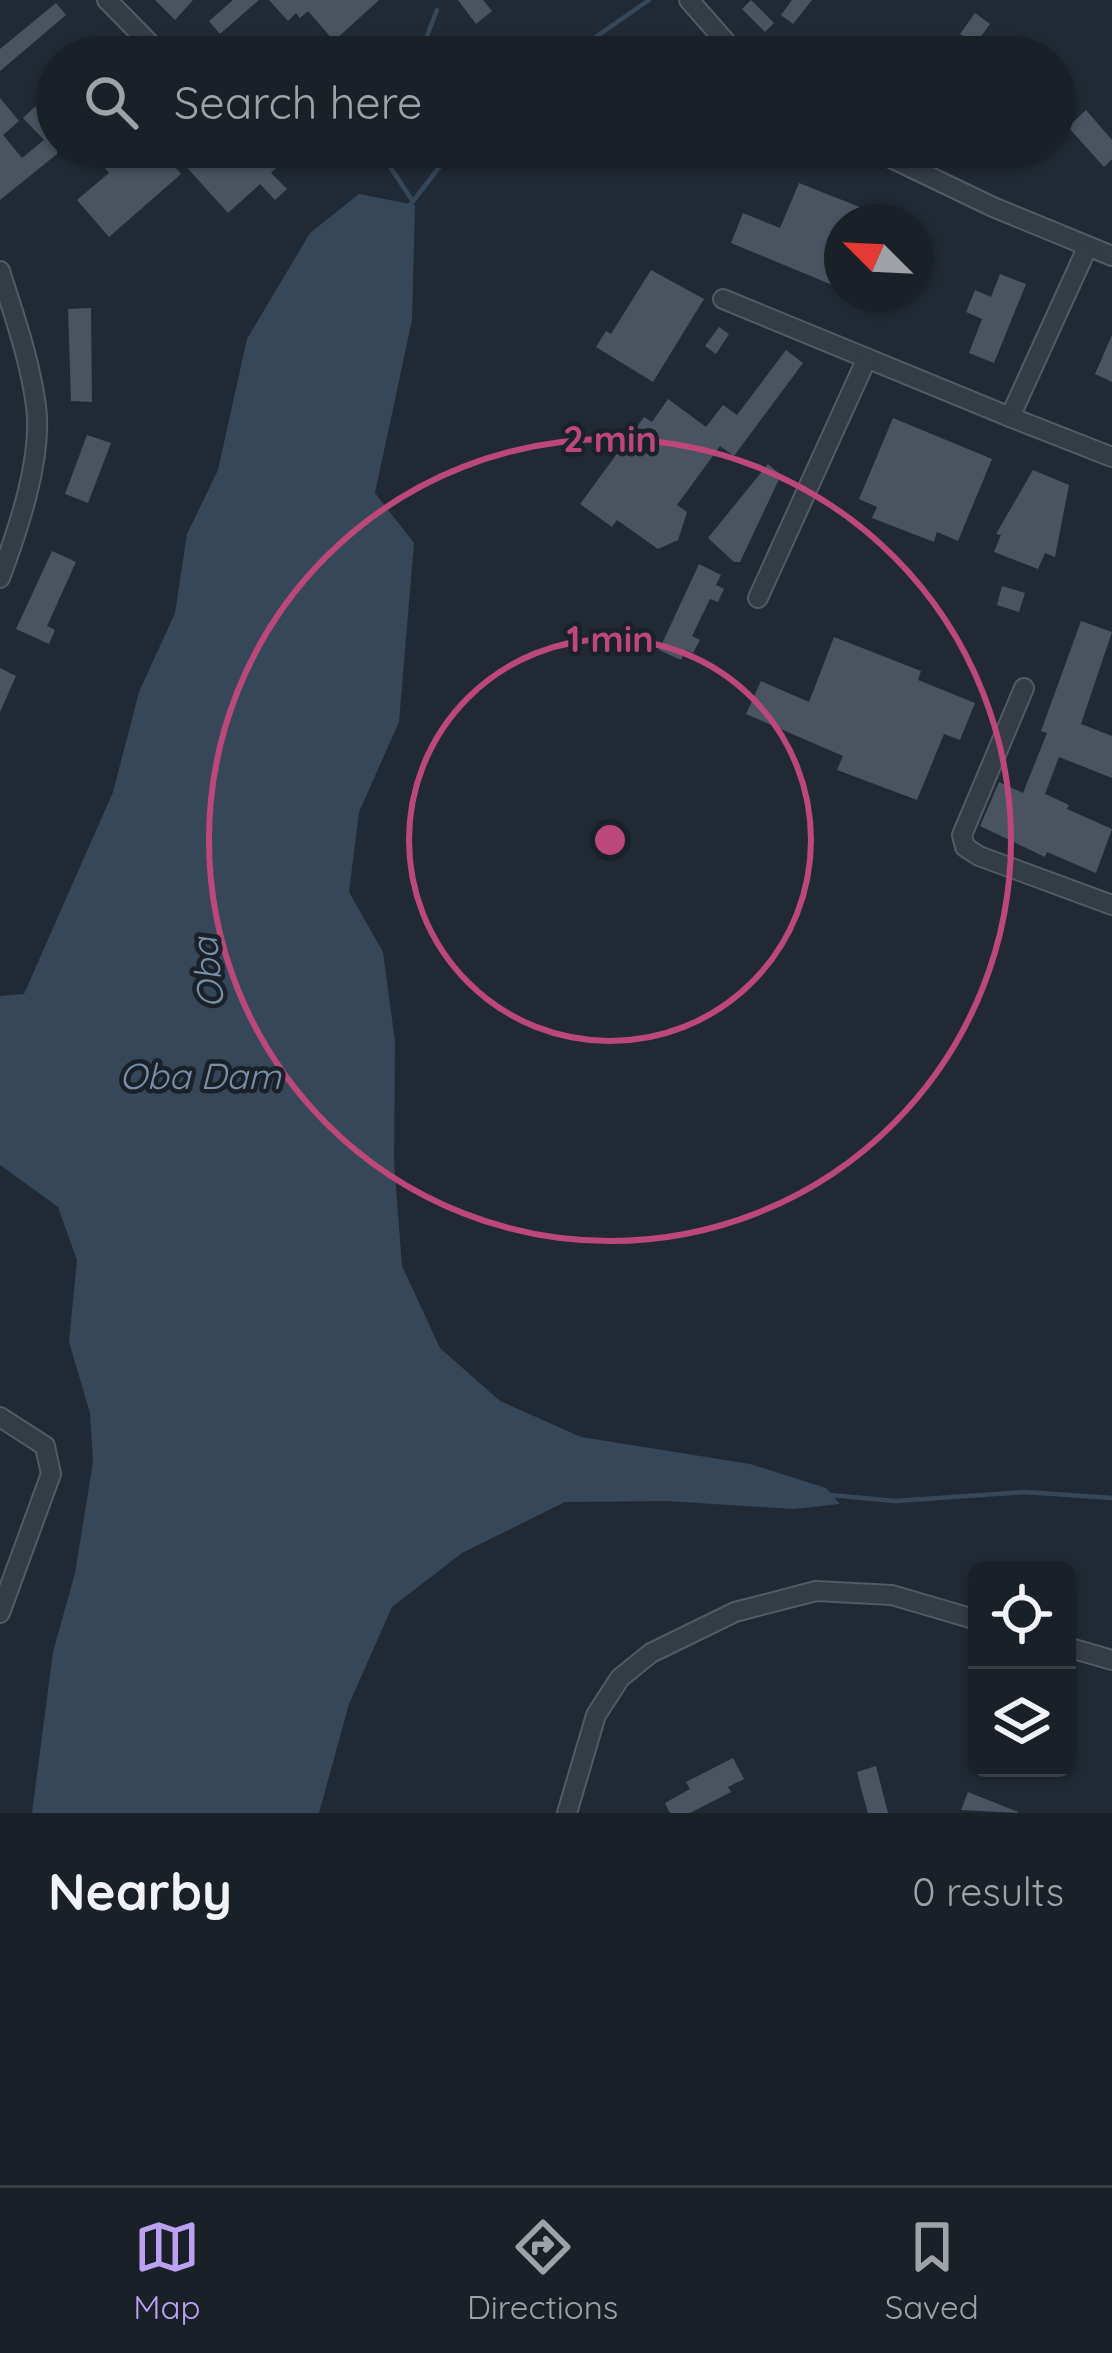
<!DOCTYPE html>
<style>
:root{--surface:#192027;--page:#22282f;--text:#f1f3f6;--muted:#9fa3a7;--line:#373e44;--accent:#bca0f2}
body{margin:0;font-family:Quicksand,sans-serif;background:var(--page);color:var(--text)}
.controls{position:absolute;right:36px;bottom:36px;display:grid;overflow:hidden;border-radius:18px;box-shadow:0 3px 9px #0004}
.controls button{width:108px;height:108px;display:grid;place-items:center;padding:0;border:0;border-bottom:3px solid var(--line);background:var(--surface);color:var(--text);font:60px sans-serif}
.compass{position:absolute;left:824px;top:204px;width:108px;height:108px;border-radius:50%;background:var(--surface);box-shadow:0 3px 9px #0004;rotate:294deg}
.list{margin:0;padding:0;list-style:none}
h2{display:flex;justify-content:space-between;align-items:center;height:156px;margin:0;padding:0 48px;font-size:51px}
h2 small{font-size:39px;font-weight:400;color:var(--muted)}
.icon{flex:none;width:66px;height:66px;fill:none;stroke:currentColor;stroke-width:2;stroke-linecap:round;stroke-linejoin:round}
.map{position:relative;flex:none;width:1112px;height:1813px;overflow:hidden}
.search{position:absolute;background:var(--surface);box-shadow:0 3px 9px #0004;left:36px;right:36px;top:36px;height:132px;display:flex;align-items:center;gap:30px;box-sizing:border-box;padding:0 42px;border-radius:66px;color:var(--muted);font-size:45px}
.sheet{height:372px;background:var(--surface)}
nav{display:flex;justify-content:space-around;align-items:center;box-sizing:border-box;height:168px;border-top:3px solid var(--line);background:var(--surface);font-size:33px;color:var(--muted)}
nav a{display:grid;justify-items:center;gap:6px}
nav .on{color:var(--accent)}
.map>svg:first-child{display:block}
</style>
<div class="map">
<svg width="1112" height="1813" viewBox="0 0 1112 1813">
<rect width="100%" height="100%" fill="#212a34"/>
<polygon fill="#36475a" points="359,194 415,205 412,320 375,493 414,543 399,722 359,812 349,892 383,952 395,1042 394,1162 402,1266 440,1348 500,1401 581,1437 750,1464 826,1488 840,1504 794,1509 666,1501 565,1502 462,1553 392,1607 349,1704 319,1813 32,1813 53,1652 75,1573 93,1462 90,1413 69,1342 77,1260 58,1207 0,1165 0,996 24,994 113,792 139,692 175,613 187,534 218,470 247,339 310,233"/>
<g fill="none" stroke-linecap="round" stroke-linejoin="round">
<g stroke="#36475a" stroke-width="4.5">
<polyline points="425,57 425,41 437,10"/>
<polyline points="567,57 649,0"/>
<polyline points="388,147 383,156 412,200"/>
<polyline points="407,209 441,165 463,147"/>
<polyline points="831,1495 895,1501 1025,1492 1112,1498"/>
</g>
</g>
<g fill="#495460">
<polygon points="155,0 193,0 175,20"/>
<polygon points="233,0 259,0 220,34 209,21"/>
<polygon points="269,0 379,0 334,41 308,11 300,18 296,13 288,21"/>
<polygon points="458,0 483,0 492,11 476,24"/>
<polygon points="751,0 774,23 765,32 742,9"/>
<polygon points="792,0 812,0 793,24 781,15"/>
<polygon points="56,3 66,15 0,71 0,49"/>
<polygon points="975,13 990,24 975,45 960,34"/>
<polygon points="57,86 57,154 0,200 0,98 19,121 3,135 22,158 44,140 23,118"/>
<polygon points="1086,110 1112,140 1112,159 1104,167 1068,127"/>
<polygon points="88,147 106,147 119,163 138,147 158,147 181,174 109,237 77,200 109,173"/>
<polygon points="197,147 298,147 271,173 287,189 275,200 260,184 228,213 181,161"/>
<polygon points="799,183 895,221 842,222 842,289 731,243 743,213 780,228"/>
<polygon points="651,270 704,299 653,382 596,347 606,331 611,334"/>
<polygon points="1000,274 1026,284 994,363 969,353 982,319 966,312 975,290 991,297"/>
<polygon points="91,308 92,402 71,401 68,309"/>
<polygon points="719,327 729,334 716,354 705,346"/>
<polygon points="1112,335 1112,382 1095,374"/>
<polygon points="786,350 803,363 734,456 720,446 677,505 687,512 678,540 658,549 617,520 612,527 580,504 644,417 652,422 668,399 706,427 723,405 737,415"/>
<polygon points="893,418 992,459 958,541 937,532 934,542 872,518 877,507 859,499"/>
<polygon points="87,435 111,443 88,503 65,494"/>
<polygon points="768,464 781,475 740,562 734,562 708,538"/>
<polygon points="1033,470 1069,485 1055,557 1045,553 1038,569 994,552 1001,535 996,534"/>
<polygon points="52,551 76,562 47,626 55,630 49,644 16,629"/>
<polygon points="699,564 721,575 716,585 724,589 718,602 710,599 692,636 700,640 693,653 686,650 681,660 659,650"/>
<polygon points="1002,586 1025,593 1019,612 997,605"/>
<polygon points="1081,621 1112,632 1081,724 1112,736 1112,778 1059,757 1045,794 1069,805 1067,809 1112,829 1096,873 1047,852 1045,857 980,826 999,782 1023,793 1047,733 1041,731"/>
<polygon points="834,637 921,671 918,680 975,703 960,740 944,734 917,800 837,770 843,756 746,714 761,681 809,702"/>
<polygon points="0,668 16,676 0,712"/>
<polygon points="733,1758 744,1779 728,1787 731,1792 690,1813 670,1813 665,1803 690,1789 686,1782"/>
<polygon points="876,1766 888,1813 868,1813 862,1792 857,1772"/>
<polygon points="968,1792 1018,1812 1018,1813 961,1810"/>
</g>
<g fill="none" stroke-linecap="round" stroke-linejoin="round">
<defs>
<g id="street">
<polyline points="107,0 163,57"/>
<polyline points="689,0 739,57"/>
<polyline points="868,147 993,207 1112,256"/>
<path d="M0 271C14 315 30 360 36 406 43 457 18 530 0 578"/>
<polyline points="723,299 1010,417 1088,246"/>
<polyline points="1010,417 1112,457"/>
<polyline points="758,598 867,358"/>
<polyline points="1024,688 962,835 965,847 979,856 1112,905"/>
<polyline points="0,1417 45,1446 51,1474 0,1613"/>
<polyline points="1067,1647 1112,1660"/>
<polyline points="567,1813 596,1715 620,1678 651,1653 735,1612 816,1591 892,1595 977,1620"/>
</g>
</defs>
<use href="#street" stroke="#525a63" stroke-width="22"/>
<use href="#street" stroke="#343c45" stroke-width="18"/>
</g>
<g fill="none" stroke="#bc487a" stroke-width="6">
<circle cx="610" cy="840" r="201"/>
<circle cx="610" cy="840" r="401"/>
</g>
<g text-anchor="middle" dominant-baseline="central" stroke-width="9" stroke-linejoin="round" paint-order="stroke">
<g font-size="36" font-style="italic" fill="#798fa8" stroke="#1a2129">
<text transform="translate(207 973) rotate(-96)">Oba</text>
<text x="200" y="1075">Oba Dam</text>
</g>
</g>
<circle cx="610" cy="840" r="18" fill="#bc487a" stroke="#1a2129" stroke-width="6"/>
<g font-size="36" text-anchor="middle" font-weight="bold" fill="#bc487a" stroke="#1a2129" stroke-width="9" stroke-linejoin="round" paint-order="stroke">
<text x="610" y="452">2 min</text>
<text x="610" y="652">1 min</text>
</g>
</svg>
<div class="controls">
<button><svg class="icon" aria-label="locate" viewBox="0 0 24 24"><circle cx="12" cy="12" r="6"/><path d="M12 2v4M12 18v4M2 12h4M18 12h4"/></svg></button>
<button><svg class="icon" aria-label="layers" viewBox="0 0 24 24"><path d="M12 4l9 5-9 5-9-5zM3 14l9 5 9-5"/></svg></button>
</div>
<svg class="compass" viewBox="-18 -18 36 36"><path d="M0-13l5 13h-10z" fill="#e53935"/><path d="M0 13l5-13h-10z" fill="#9fa3a7"/></svg>
<div class="search"><svg class="icon" aria-label="search" viewBox="0 0 24 24"><circle cx="10" cy="10" r="6"/><path d="M15 15l6 6"/></svg>Search here</div>
</div>
<section class="sheet">
<h2>Nearby<small>0 results</small></h2>
<ul class="list">
</ul>
</section>
<nav>
<a class="on"><svg class="icon" aria-label="map" viewBox="0 0 24 24"><path d="M3 6l6-2 6 2 6-2v14l-6 2-6-2-6 2zM9 4v14M15 6v14"/></svg>Map</a>
<a><svg class="icon" aria-label="directions" viewBox="0 0 24 24"><path d="M12 3l9 9-9 9-9-9zM9 14v-3h6M13 9l2 2-2 2"/></svg>Directions</a>
<a><svg class="icon" aria-label="saved" viewBox="0 0 24 24"><path d="M7 4h10v16l-5-4-5 4z"/></svg>Saved</a>
</nav>
